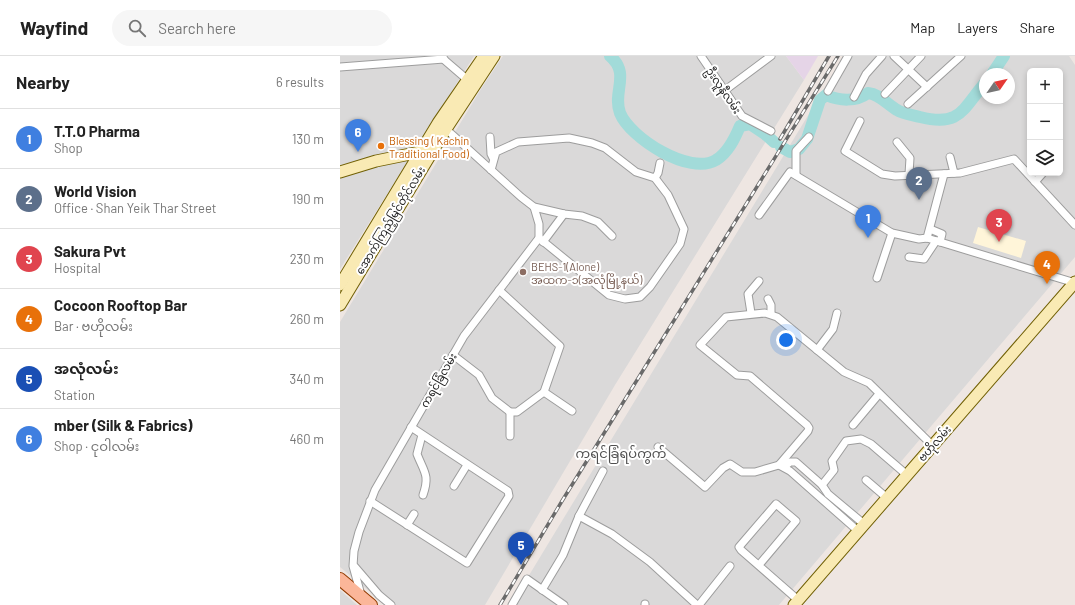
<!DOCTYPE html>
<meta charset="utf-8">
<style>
:root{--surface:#fff;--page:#f6f6f6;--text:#222;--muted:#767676;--line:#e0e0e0;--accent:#b45309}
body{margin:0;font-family:Barlow,"Noto Sans Myanmar",sans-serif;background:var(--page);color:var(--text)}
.controls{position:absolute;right:12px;top:12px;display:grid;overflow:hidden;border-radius:6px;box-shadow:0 2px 6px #0003}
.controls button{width:36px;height:36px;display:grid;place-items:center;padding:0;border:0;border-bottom:1px solid var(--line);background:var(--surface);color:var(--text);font:20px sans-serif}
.compass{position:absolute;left:639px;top:12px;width:36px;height:36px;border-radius:50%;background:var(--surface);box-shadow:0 2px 6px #0003;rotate:56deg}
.you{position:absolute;left:446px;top:284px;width:14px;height:14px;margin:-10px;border:3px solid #fff;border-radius:50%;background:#1a73e8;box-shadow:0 0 0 6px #1a73e833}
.badge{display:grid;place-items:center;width:26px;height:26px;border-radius:50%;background:var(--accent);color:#fff;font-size:13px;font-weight:700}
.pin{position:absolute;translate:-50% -33px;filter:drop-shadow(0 1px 2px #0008)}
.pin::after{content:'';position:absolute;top:21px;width:14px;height:12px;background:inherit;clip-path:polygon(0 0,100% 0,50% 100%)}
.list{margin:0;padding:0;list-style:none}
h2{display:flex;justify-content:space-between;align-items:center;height:52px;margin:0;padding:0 16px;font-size:17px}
h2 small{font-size:13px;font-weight:400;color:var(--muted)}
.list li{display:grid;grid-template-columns:26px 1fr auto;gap:12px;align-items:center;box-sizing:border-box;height:60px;padding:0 16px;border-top:1px solid var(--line)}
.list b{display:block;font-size:15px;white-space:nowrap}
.list p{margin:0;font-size:13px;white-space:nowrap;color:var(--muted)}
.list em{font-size:13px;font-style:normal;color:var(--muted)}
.icon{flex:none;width:22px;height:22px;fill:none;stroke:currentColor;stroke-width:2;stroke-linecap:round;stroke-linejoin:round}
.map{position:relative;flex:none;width:735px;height:549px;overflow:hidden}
header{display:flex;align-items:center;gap:24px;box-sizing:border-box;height:56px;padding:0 20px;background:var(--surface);border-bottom:1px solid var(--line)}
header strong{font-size:19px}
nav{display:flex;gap:22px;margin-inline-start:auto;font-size:14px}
.search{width:280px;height:36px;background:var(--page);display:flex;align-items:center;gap:10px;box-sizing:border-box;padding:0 14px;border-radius:22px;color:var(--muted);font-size:15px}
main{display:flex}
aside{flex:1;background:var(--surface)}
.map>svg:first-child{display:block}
</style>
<header>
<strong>Wayfind</strong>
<div class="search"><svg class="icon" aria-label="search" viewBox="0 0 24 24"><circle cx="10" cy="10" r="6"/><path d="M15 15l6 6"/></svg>Search here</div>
<nav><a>Map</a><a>Layers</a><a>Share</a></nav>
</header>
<main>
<aside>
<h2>Nearby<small>6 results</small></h2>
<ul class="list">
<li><span class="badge" style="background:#3f7fe0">1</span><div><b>T.T.O Pharma</b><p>Shop</p></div><em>130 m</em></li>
<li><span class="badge" style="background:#5c6f8a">2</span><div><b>World Vision</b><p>Office · Shan Yeik Thar Street</p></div><em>190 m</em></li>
<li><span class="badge" style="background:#e0444e">3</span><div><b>Sakura Pvt</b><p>Hospital</p></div><em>230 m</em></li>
<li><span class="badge" style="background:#e8710a">4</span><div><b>Cocoon Rooftop Bar</b><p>Bar · ဗဟိုလမ်း</p></div><em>260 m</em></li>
<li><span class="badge" style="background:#1a4fb4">5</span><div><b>အလုံလမ်း</b><p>Station</p></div><em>340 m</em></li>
<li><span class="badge" style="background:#3f7fe0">6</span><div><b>mber (Silk &amp; Fabrics)</b><p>Shop · ငုဝါလမ်း</p></div><em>460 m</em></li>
</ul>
</aside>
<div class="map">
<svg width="735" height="549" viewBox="0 0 735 549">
<rect width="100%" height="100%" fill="#eee6e2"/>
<g fill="#dad9d9" fill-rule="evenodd">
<polygon points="0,0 134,0 0,213"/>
<polygon points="163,0 446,0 464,24 275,329 145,549 46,549 0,511 0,266 141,33"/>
<path d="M504 0H729L735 9V201L439 549H171ZM690 15H720V117H690ZM645 18H669V42H645Z"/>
<polygon points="0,534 17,549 0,549"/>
</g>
<polygon fill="#e5d4e7" points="446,0 478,0 464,24"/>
<polygon fill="#fff5d9" points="638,171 686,185 681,202 633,187"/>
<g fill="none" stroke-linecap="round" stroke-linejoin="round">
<g stroke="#a2dbd9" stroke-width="12">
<path d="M270 0C291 18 272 36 280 57 290 82 350 120 376 104 388 97 395 82 400 70L410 68 425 78 434 86"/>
<polyline points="652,18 664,0"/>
<path d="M441 91 450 96 459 93 467 83 480 44 486 39C500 45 516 46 528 37 539 38 547 48 557 54 563 58 573 59 580 61 620 71 622 54 645 27"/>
</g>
<defs>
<g id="street">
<polyline points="361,0 402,60 431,75"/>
<polyline points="554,0 587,31"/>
<polyline points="101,1 130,26"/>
<polyline points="0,11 104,3"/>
<polyline points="384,35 431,0"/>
<polyline points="488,35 508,0"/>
<polyline points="545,38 581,0"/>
<polyline points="514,41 526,18 542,0"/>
<polyline points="568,48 621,0"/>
<polyline points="520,65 505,95 542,118 555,120 620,117 674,103 735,169"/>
<polyline points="106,73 181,141 194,151 224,158 242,160 258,166 272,180"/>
<polyline points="150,81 151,98 153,102"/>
<polyline points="557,86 570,102 569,118"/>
<polyline points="610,101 614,117"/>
<polyline points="151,114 156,96 178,86 229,82 252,87 265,92 296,116 315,122 328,139 344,173 340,188 310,231 300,241 285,243 269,239 199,182"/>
<polyline points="456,119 456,95 469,81"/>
<polyline points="315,122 318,117 320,107"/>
<polyline points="695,126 703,117"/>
<polyline points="419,159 450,116 552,177 579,183 587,182 735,227"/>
<polyline points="590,173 602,178 600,186"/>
<polyline points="587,182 604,118"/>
<polyline points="203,186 224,158"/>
<polyline points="569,201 584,203 596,185"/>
<polyline points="537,222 552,177"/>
<polyline points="428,243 431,249 431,258"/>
<polyline points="411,257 408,238 419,225"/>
<polyline points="477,294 493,273 497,257"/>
<polyline points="113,299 139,319 152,342 170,356 177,356 204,336 220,290 159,234"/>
<polyline points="204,336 232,355"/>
<polyline points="170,356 170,380"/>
<polyline points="513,369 539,338"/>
<path d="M82 379 77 398C84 416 90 419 83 439"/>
<polyline points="318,391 365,431 383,412 390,408 402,416 415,416 439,409 468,375 469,372 467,369 410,320 397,319 360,289 386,261 425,257 437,261 504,316 529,327 592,389"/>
<polyline points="439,409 450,415 518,475"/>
<polyline points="444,411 450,406 456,406 482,429"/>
<polyline points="526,424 547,442"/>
<polyline points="114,430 127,409"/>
<polyline points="30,445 127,507 169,440 168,435 71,371"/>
<polyline points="239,460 272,478 310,506 357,549"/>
<polyline points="524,468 488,438 482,429 494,414 492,405 506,385 521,383 531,388 567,419"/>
<polyline points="67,469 74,458"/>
<polyline points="419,509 456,465 436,448 399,491 401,494 458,544"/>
<polyline points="15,511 39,539 51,549"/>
<polyline points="202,534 223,499 239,460 263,415"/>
<polyline points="21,539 13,510 14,495 19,476 35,434 124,280 199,182 199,168 194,151"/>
<polyline points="172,549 187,523 224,549"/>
<polyline points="305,549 305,548"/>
<polyline points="359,549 390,510"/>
</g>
<g id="secondary">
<polyline points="0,116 36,105 85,95"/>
<polyline points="0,229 98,67 144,0"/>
<polyline points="0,249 106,73 154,0"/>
<polyline points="454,549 735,226"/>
</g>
<polyline id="primary" points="0,523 31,549"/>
</defs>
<use href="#street" stroke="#9d9d9d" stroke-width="9"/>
<use href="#secondary" stroke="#716005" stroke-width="13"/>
<use href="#primary" stroke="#933b01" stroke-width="14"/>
<use href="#street" stroke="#fff" stroke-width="7"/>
<use href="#secondary" stroke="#f9eab4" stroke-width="11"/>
<use href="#primary" stroke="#fbb699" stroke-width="12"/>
<defs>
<g id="rail">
<polyline points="440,83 489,0"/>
<polyline points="160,549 222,445 498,0"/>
</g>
</defs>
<use href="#rail" stroke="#6a6a6a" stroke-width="3.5"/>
<use href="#rail" stroke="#fff" stroke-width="2" stroke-dasharray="6" stroke-linecap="butt"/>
</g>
<circle fill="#e8710a" stroke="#fff" stroke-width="1.5" cx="41" cy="90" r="4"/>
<circle fill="#8d6e63" stroke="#fff" stroke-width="1.5" cx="183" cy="216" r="4"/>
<g text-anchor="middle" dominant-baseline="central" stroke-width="4" stroke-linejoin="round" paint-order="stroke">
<g font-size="11" fill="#1c1c1c" stroke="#fff">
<text transform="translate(384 34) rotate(56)">ဦးလူနီလမ်း</text>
<text transform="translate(50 164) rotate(-59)">အောက်ကြည့်မြင်တိုင်လမ်း</text>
<text transform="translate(98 324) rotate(-60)">ကရင်ခြံလမ်း</text>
<text transform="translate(594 387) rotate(-49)">ဗဟိုလမ်း</text>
</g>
<g font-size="11" fill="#c56008" stroke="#fff" text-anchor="start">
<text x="49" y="84">Blessing ( Kachin<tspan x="49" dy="13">Traditional Food)</tspan></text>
</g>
<g font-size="11" fill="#785e54" stroke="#fff" text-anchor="start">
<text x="191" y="210">BEHS-1(Alone)<tspan x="191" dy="13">အထက-၁(အလုံမြို့နယ်)</tspan></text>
</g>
<g font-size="13" fill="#4f4f4f" stroke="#fff">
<text x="281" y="397">ကရင်ခြံရပ်ကွက်</text>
</g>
</g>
</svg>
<div class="controls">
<button>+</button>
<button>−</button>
<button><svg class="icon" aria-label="layers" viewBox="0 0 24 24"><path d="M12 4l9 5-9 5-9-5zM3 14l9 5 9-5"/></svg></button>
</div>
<svg class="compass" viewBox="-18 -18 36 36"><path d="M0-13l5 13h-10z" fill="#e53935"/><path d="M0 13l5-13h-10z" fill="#767676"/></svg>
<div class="you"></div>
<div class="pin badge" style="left:528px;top:182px;background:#3f7fe0">1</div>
<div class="pin badge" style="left:579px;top:144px;background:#5c6f8a">2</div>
<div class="pin badge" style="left:659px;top:186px;background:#e0444e">3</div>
<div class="pin badge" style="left:707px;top:228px;background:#e8710a">4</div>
<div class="pin badge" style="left:181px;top:509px;background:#1a4fb4">5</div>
<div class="pin badge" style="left:18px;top:96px;background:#3f7fe0">6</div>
</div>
</main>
